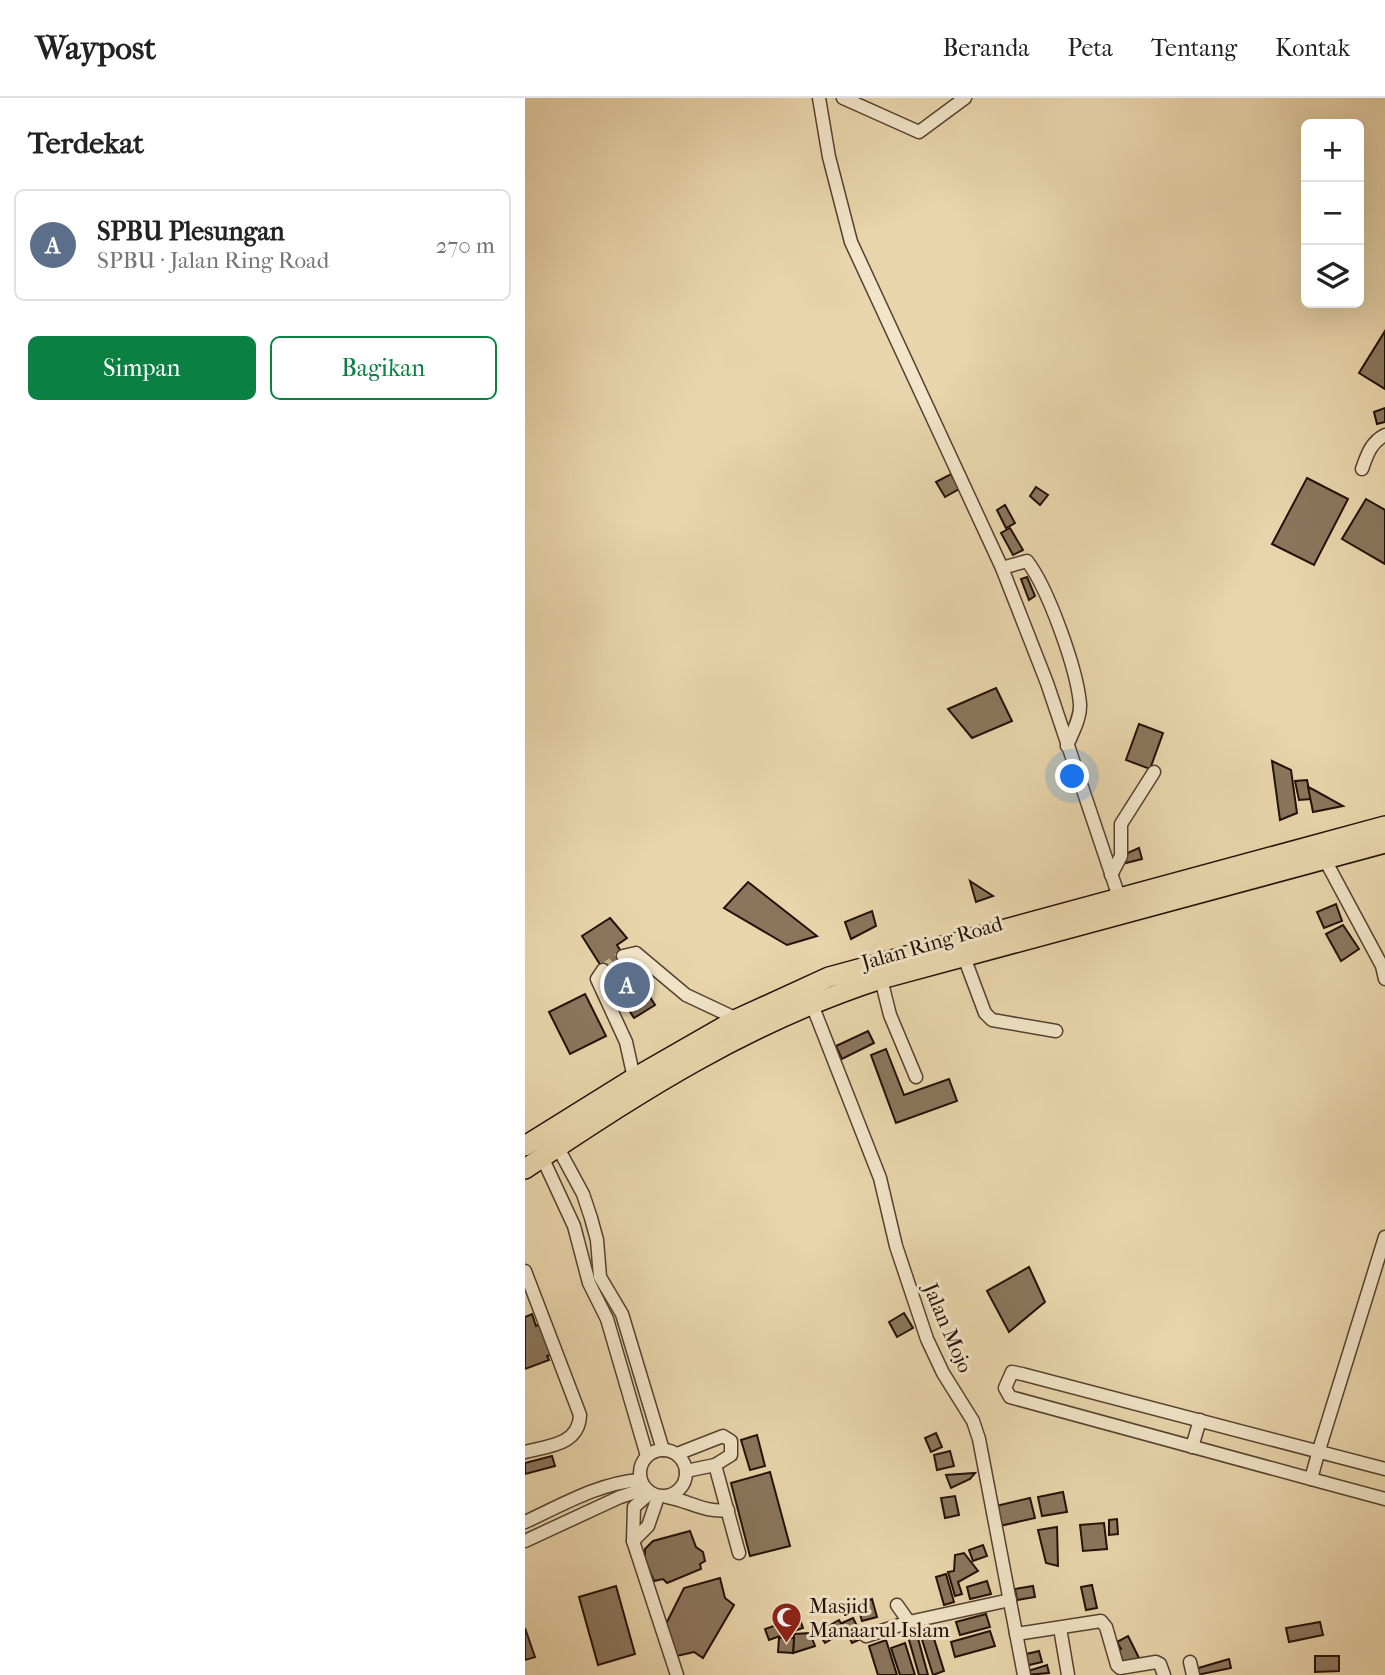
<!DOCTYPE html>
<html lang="id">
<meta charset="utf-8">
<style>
:root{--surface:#fff;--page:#f6f6f6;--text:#222;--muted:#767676;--line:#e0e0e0;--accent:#0b8043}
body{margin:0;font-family:"IM FELL French Canon",serif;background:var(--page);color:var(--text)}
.controls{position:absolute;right:21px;top:21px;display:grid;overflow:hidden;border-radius:10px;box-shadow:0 7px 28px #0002}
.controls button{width:63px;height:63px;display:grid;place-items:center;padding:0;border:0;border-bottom:2px solid var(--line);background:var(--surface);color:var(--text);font:35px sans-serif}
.you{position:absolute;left:548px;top:679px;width:24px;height:24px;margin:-18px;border:5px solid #fff;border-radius:50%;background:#1a73e8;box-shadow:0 0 0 10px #1a73e833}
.badge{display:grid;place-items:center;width:46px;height:46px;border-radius:50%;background:var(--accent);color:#fff;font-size:23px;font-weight:700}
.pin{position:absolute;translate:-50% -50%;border:4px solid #fff;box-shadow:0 2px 7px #0006}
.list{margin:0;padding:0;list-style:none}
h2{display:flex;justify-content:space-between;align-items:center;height:91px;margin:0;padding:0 28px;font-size:30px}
h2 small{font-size:23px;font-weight:400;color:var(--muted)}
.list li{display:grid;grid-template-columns:46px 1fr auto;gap:21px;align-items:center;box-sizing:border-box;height:112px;margin:0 14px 14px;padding:0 14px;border:2px solid var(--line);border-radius:10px}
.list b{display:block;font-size:26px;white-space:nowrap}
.list p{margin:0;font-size:23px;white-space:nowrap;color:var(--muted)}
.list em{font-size:23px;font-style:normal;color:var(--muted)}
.actions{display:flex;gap:14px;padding:21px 28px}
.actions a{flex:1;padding:16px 0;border:2px solid var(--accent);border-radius:10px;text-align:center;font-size:24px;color:var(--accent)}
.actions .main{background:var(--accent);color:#fff}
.icon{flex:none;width:38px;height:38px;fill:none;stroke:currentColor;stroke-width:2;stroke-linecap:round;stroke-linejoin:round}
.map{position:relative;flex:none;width:860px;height:1577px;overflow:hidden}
header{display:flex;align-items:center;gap:42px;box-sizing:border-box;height:98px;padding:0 35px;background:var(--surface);border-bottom:2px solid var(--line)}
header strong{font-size:33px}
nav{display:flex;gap:38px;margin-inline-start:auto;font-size:24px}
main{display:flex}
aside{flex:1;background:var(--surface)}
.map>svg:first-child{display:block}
</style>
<header>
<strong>Waypost</strong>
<nav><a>Beranda</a><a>Peta</a><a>Tentang</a><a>Kontak</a></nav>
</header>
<main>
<aside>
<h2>Terdekat<small></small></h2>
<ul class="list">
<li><span class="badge" style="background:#5c6f8a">A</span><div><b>SPBU Plesungan</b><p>SPBU · Jalan Ring Road</p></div><em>270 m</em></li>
</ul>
<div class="actions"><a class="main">Simpan</a><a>Bagikan</a></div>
</aside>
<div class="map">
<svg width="860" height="1577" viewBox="0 0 860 1577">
<rect width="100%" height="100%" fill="#e9d5ab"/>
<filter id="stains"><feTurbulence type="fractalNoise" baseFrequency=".00286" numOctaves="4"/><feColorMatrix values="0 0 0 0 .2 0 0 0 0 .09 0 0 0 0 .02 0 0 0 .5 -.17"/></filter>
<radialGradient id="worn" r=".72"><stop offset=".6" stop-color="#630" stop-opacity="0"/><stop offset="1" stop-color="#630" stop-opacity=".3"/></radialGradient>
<g fill="#8b765d" stroke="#251008" stroke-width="2">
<polygon points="860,233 860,291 834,275"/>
<polygon points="860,310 860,324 852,326 849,314"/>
<polygon points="426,376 434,391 420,399 411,384"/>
<polygon points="782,380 823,401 789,467 747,446"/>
<polygon points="511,389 523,397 515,407 505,398"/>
<polygon points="841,401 860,412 860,466 817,441"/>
<polygon points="480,407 490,425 481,430 472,412"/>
<polygon points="485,430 498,452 488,457 476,435"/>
<polygon points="502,479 510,498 504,502 496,481"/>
<polygon points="471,590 487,623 447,640 423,611"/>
<polygon points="614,626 638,635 625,671 601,662"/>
<polygon points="747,663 766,672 772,715 755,722"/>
<polygon points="782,682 786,701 774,702 770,683"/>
<polygon points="783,689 789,692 818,708 788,714"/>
<polygon points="614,750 617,761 601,765 598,757"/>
<polygon points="445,783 468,798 451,804"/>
<polygon points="223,784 292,838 262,847 199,810"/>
<polygon points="811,806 817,823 799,830 792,814"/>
<polygon points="347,813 351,828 326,841 320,824"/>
<polygon points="85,820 102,840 92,847 130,907 109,920 57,838"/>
<polygon points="818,827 834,851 816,863 801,836"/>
<polygon points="60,896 81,938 45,956 24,914"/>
<polygon points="343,933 349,945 317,961 311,948"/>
<polygon points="361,951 379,997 424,981 432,1003 371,1025 346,957"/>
<polygon points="504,1169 520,1204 484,1234 462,1193"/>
<polygon points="379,1215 388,1230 372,1239 364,1224"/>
<polygon points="7,1216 11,1228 17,1225 28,1256 22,1258 24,1262 0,1271 0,1219"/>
<polygon points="411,1335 417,1349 406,1354 400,1340"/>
<polygon points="232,1337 240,1368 225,1372 216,1342"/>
<polygon points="425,1353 429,1368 412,1372 409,1357"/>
<polygon points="27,1358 30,1368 0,1376 0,1365"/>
<polygon points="245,1374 265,1448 225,1458 206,1385"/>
<polygon points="450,1375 445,1381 426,1390 421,1377"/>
<polygon points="538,1394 542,1414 517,1418 513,1399"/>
<polygon points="430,1398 434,1417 420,1420 416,1400"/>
<polygon points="505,1400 510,1420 475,1428 471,1408"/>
<polygon points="592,1421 593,1436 584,1437 584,1422"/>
<polygon points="579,1425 582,1451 558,1453 555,1427"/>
<polygon points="532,1429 533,1468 521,1465 513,1432"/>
<polygon points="165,1433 171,1449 178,1454 180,1463 175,1466 176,1471 142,1485 138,1481 129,1483 120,1462 120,1451 128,1443"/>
<polygon points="458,1447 462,1458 448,1463 444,1452"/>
<polygon points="439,1455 453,1473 433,1484 437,1496 430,1498 423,1474 429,1473 430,1457"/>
<polygon points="421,1476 429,1504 419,1507 411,1479"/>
<polygon points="195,1480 200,1500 209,1507 178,1560 169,1554 147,1559 140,1528 159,1490"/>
<polygon points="462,1483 466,1496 445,1501 442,1489"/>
<polygon points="567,1487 572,1510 561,1512 556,1489"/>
<polygon points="91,1488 110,1556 73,1567 54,1499"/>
<polygon points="508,1488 510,1499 492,1502 490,1491"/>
<polygon points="347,1501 352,1519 337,1523 332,1506"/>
<polygon points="461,1516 465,1529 435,1537 431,1524"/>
<polygon points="274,1519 278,1530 244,1542 240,1531"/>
<polygon points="328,1520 338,1540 327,1545 317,1525"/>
<polygon points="314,1522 320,1533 300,1545 293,1534"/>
<polygon points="795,1524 798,1537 764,1544 761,1530"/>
<polygon points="0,1530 10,1559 0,1562"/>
<polygon points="406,1531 419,1573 408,1577 395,1535"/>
<polygon points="391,1533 403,1577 394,1577 382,1535"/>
<polygon points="465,1533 470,1548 430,1559 426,1544"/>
<polygon points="285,1535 290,1548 268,1555 269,1536"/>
<polygon points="603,1538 614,1560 607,1565 604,1562 595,1566 589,1554 596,1551 592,1544"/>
<polygon points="254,1540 269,1540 268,1555 253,1554"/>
<polygon points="361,1542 372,1577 353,1577 344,1548"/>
<polygon points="380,1545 390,1577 375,1577 366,1550"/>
<polygon points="514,1553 517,1564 500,1568 497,1557"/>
<polygon points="790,1558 814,1558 814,1573 790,1574"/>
<polygon points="704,1561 706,1570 672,1577 670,1571"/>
<polygon points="522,1567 524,1575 501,1577 500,1574"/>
</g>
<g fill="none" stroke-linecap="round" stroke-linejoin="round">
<polyline stroke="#ccb793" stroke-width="12" stroke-dasharray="12 6" stroke-linecap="butt" points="78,872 98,858"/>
<defs>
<g id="minor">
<polyline points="294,0 304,59 326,144 477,470 522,585 594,799"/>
<polyline points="318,0 394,34 440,0"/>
<path d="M837 371C842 357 846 344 860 337"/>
<path d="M477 470 502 463C523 490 552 571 555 606 556 620 547 635 542 648"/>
<polyline points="799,760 857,868 860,881"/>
<polyline points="586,777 596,758 596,726 629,674"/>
<polyline points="98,858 111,855 161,897 212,921"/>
<polyline points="439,859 460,915 467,922 531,933"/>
<polyline points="78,872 72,881 101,944 109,980"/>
<polyline points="356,881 365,917 391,979"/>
<polyline points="286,904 355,1080 371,1148 402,1241 418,1275 448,1323 454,1341 499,1577"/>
<polyline points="32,1048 58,1096 66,1120 72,1142 75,1179 97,1216 138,1352"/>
<polyline points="17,1059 49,1128 64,1185 82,1221 122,1358"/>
<polyline points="860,1139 794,1352 786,1381 485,1299 480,1290 487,1274 497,1276 860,1371"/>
<path d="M0 1173 55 1317C54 1347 23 1348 0 1354"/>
<polyline points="667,1349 675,1322"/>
<circle cx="138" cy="1375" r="23"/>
<polyline points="152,1356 198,1338 206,1343 206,1357 190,1367 161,1373"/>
<polyline points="190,1367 214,1455"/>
<polyline points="786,1381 860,1401"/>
<polyline points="125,1395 109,1409 108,1443 152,1577"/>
<path d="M142 1399C165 1403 179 1415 203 1412"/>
<path d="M0 1424C37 1407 74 1385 115 1382"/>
<polyline points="0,1443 95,1399 120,1391"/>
<polyline points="108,1443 123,1428 133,1399"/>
<polyline points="372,1507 384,1524"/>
<polyline points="535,1530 543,1577"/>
<polyline points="491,1536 576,1523 581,1529 592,1567 595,1570 631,1564 635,1566 639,1577"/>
<polyline points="341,1538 384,1524 485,1502"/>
<polyline points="665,1564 668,1577"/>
</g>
<g id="highway">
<polyline points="0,1048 109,980 212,921 304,879 860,728"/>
<path d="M0 1071C113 994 225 923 356 881L860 745"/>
</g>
</defs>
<use href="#minor" stroke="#564131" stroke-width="15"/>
<use href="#highway" stroke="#251008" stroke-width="22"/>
<use href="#minor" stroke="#f1e4c8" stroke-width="12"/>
<use href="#highway" stroke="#e9d5ab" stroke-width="19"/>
</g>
<defs>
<symbol id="mosque-pin" viewBox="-11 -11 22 30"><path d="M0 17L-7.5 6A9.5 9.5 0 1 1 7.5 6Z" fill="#8f2418" stroke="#f1e4c8"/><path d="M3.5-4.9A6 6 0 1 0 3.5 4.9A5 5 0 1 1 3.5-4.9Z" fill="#fff"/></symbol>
</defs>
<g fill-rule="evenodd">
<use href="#mosque-pin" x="244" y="1502" width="35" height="47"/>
</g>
<g text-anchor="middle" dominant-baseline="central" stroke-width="6" stroke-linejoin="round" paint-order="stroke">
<g font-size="21" fill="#251008" stroke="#f1e4c8">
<text transform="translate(407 845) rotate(-16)">Jalan Ring Road</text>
<text transform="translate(423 1230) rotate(67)">Jalan Mojo</text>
</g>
<g font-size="21" fill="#251008" stroke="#f1e4c8" text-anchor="start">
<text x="284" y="1508">Masjid<tspan x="284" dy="24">Manaarul Islam</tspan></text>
</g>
</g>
<rect width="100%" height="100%" filter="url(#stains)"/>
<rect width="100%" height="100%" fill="url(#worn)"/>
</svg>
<div class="controls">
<button>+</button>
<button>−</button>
<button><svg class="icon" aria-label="layers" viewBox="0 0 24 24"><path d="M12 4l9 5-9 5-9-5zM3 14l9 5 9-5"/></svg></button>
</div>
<div class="you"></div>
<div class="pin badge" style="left:102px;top:887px;background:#5c6f8a">A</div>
</div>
</main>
